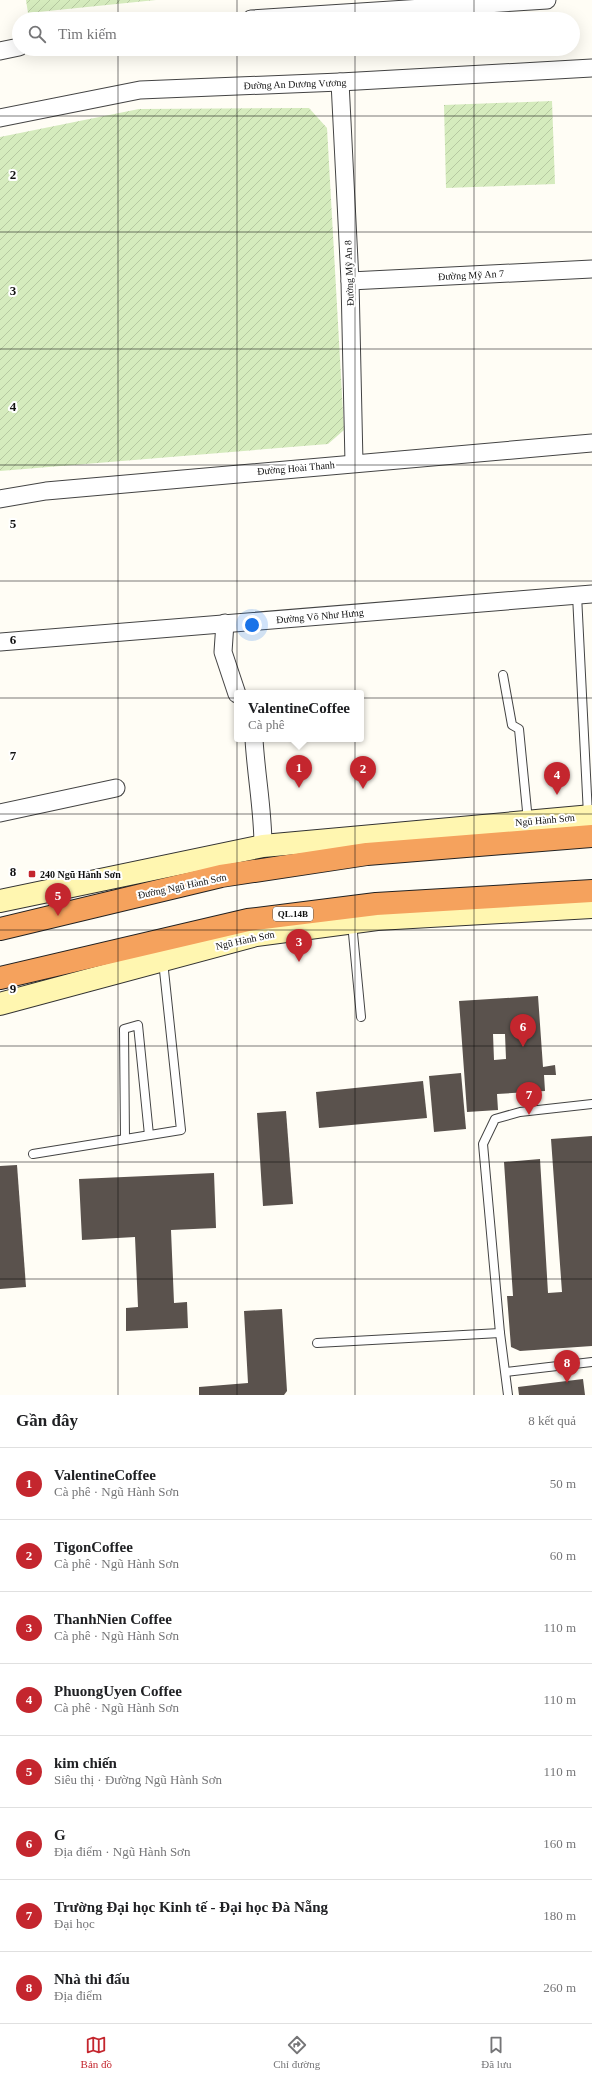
<!DOCTYPE html>
<html lang="vi">
<meta charset="utf-8">
<style>
:root{--surface:#fff;--page:#f2f2f2;--text:#202124;--muted:#757577;--line:#e0e0e0;--accent:#c4262e}
body{margin:0;font-family:"Times New Roman",serif;background:var(--page);color:var(--text)}
.you{position:absolute;left:252px;top:625px;width:14px;height:14px;margin:-10px;border:3px solid #fff;border-radius:50%;background:#1a73e8;box-shadow:0 0 0 6px #1a73e833}
.badge{display:grid;place-items:center;width:26px;height:26px;border-radius:50%;background:var(--accent);color:#fff;font-size:13px;font-weight:700}
.pin{position:absolute;translate:-50% -33px;filter:drop-shadow(0 1px 2px #0008)}
.pin::after{content:'';position:absolute;top:21px;width:14px;height:12px;background:inherit;clip-path:polygon(0 0,100% 0,50% 100%)}
.popup{position:absolute;left:234px;top:690px;width:130px;height:52px;box-sizing:border-box;display:grid;place-content:center;border-radius:4px;background:var(--surface);filter:drop-shadow(0 1px 3px #0005);font-size:13px;white-space:nowrap;color:var(--muted)}
.popup b{font-size:15px;color:var(--text)}
.popup::after{content:'';position:absolute;left:50%;top:100%;margin-left:-8px;border:8px solid transparent;border-top-color:var(--surface)}
.list{margin:0;padding:0;list-style:none}
h2{display:flex;justify-content:space-between;align-items:center;height:52px;margin:0;padding:0 16px;font-size:17px}
h2 small{font-size:13px;font-weight:400;color:var(--muted)}
.list li{display:grid;grid-template-columns:26px 1fr auto;gap:12px;align-items:center;box-sizing:border-box;height:72px;padding:0 16px;border-top:1px solid var(--line)}
.list b{display:block;font-size:15px;white-space:nowrap}
.list p{margin:0;font-size:13px;white-space:nowrap;color:var(--muted)}
.list em{font-size:13px;font-style:normal;color:var(--muted)}
.icon{flex:none;width:22px;height:22px;fill:none;stroke:currentColor;stroke-width:2;stroke-linecap:round;stroke-linejoin:round}
.map{position:relative;flex:none;width:592px;height:1395px;overflow:hidden}
.search{position:absolute;background:var(--surface);box-shadow:0 4px 16px #0002;left:12px;right:12px;top:12px;height:44px;display:flex;align-items:center;gap:10px;box-sizing:border-box;padding:0 14px;border-radius:22px;color:var(--muted);font-size:15px}
.sheet{height:628px;background:var(--surface)}
nav{display:flex;justify-content:space-around;align-items:center;box-sizing:border-box;height:56px;border-top:1px solid var(--line);background:var(--surface);font-size:11px;color:var(--muted)}
nav a{display:grid;justify-items:center;gap:2px}
nav .on{color:var(--accent)}
.map>svg:first-child{display:block}
</style>
<div class="map">
<svg width="592" height="1395" viewBox="0 0 592 1395">
<defs>
<pattern id="garden-furrows" width="10" height="10" patternUnits="userSpaceOnUse"><rect width="10" height="10" fill="#d5ebbd"/><path d="M-1 1l2-2M0 10L10 0M9 11l2-2" fill="none" stroke="#b6c8a1"/></pattern>
</defs>
<rect width="100%" height="100%" fill="#fffdf5"/>
<g fill="url(#garden-furrows)">
<polygon points="26,0 156,0 28,13"/>
<polygon points="552,101 555,184 446,188 444,105"/>
<polygon points="309,108 327,128 344,430 328,444 0,471 0,137 139,109"/>
</g>
<g fill="#5a524d" fill-rule="evenodd">
<path d="M538 996 543 1067 555 1065 556 1075H544L545 1091 497 1094 498 1110 467 1112 459 1001ZM493 1034H505L506 1059 494 1060Z"/>
<polygon points="461,1073 466,1129 434,1132 429,1076"/>
<polygon points="423,1081 427,1118 319,1128 316,1092"/>
<polygon points="286,1111 293,1204 263,1206 257,1113"/>
<polygon points="592,1136 592,1346 520,1351 511,1347 507,1296 513,1296 504,1162 540,1159 548,1293 562,1292 551,1139"/>
<polygon points="17,1165 26,1287 0,1289 0,1166"/>
<polygon points="214,1173 216,1228 171,1230 174,1303 187,1302 188,1328 126,1331 126,1308 138,1307 135,1237 82,1240 79,1179"/>
<polygon points="282,1309 287,1391 284,1395 199,1395 199,1387 248,1383 244,1311"/>
<polygon points="583,1379 585,1395 519,1395 518,1387"/>
</g>
<g fill="none" stroke-linecap="round" stroke-linejoin="round">
<defs>
<g id="lane">
<polyline points="577,595 588,815"/>
<polyline points="503,675 512,725 519,729 528,821"/>
<polyline points="352,923 361,1017"/>
<polyline points="125,1139 124,1029 138,1025 149,1135"/>
<polyline points="33,1154 181,1130 163,961"/>
<polyline points="317,1343 500,1333"/>
<polyline points="506,1372 592,1362"/>
<polyline points="508,1395 500,1333 483,1144 495,1119 520,1112 592,1104"/>
</g>
<g id="street">
<polyline points="251,19 547,0"/>
<polyline points="0,51 19,47"/>
<polyline points="340,82 350,281 354,463"/>
<polyline points="0,118 140,90 340,82 592,68"/>
<polyline points="350,281 592,269"/>
<polyline points="0,499 46,491 592,443"/>
<polyline points="225,623 223,652 237,694"/>
<polyline points="0,642 592,594"/>
<path d="M254 739C256 775 263 810 263 846"/>
<polyline points="0,813 116,788"/>
</g>
<g id="secondary">
<polyline points="0,901 263,846 592,816"/>
<polyline points="0,1004 256,935 377,919 592,907"/>
</g>
<g id="highway">
<polyline points="0,929 221,876 367,854 592,836"/>
<polyline points="0,978 248,920 376,904 592,891"/>
</g>
</defs>
<use href="#lane" stroke="#444" stroke-width="10"/>
<use href="#street" stroke="#444" stroke-width="19"/>
<use href="#secondary" stroke="#333" stroke-width="24"/>
<use href="#highway" stroke="#222" stroke-width="24"/>
<use href="#lane" stroke="#fff" stroke-width="8"/>
<use href="#street" stroke="#fff" stroke-width="17"/>
<use href="#secondary" stroke="#fff6b0" stroke-width="22"/>
<use href="#highway" stroke="#f5a25d" stroke-width="22"/>
</g>
<path fill="none" stroke="#111" stroke-width="1" stroke-opacity="0.55" d="M118 0V19M237 0V19M355 0V19M474 0V19M118 49V1395M237 49V1395M355 49V1395M474 49V1395M0 116H592M0 232H592M0 349H592M0 465H592M0 581H592M0 698H592M0 814H592M0 930H592M0 1046H592M0 1162H592M0 1279H592"/>
<rect fill="#c4262e" stroke="#fff" stroke-width="1.5" x="28" y="870" width="8" height="8" rx="2"/>
<g text-anchor="middle" dominant-baseline="central" stroke-width="4" stroke-linejoin="round" paint-order="stroke">
<rect fill="#fff" stroke="#585858" stroke-width="1" x="273" y="907" width="40" height="14" rx="3"/>
<g font-size="9" font-weight="bold" fill="#111">
<text x="293" y="914">QL.14B</text>
</g>
<g font-size="10" fill="#111" stroke="#fff">
<text transform="translate(295 84) rotate(-2)">Đường An Dương Vương</text>
<text transform="translate(349 273) rotate(-92)">Đường Mỹ An 8</text>
<text transform="translate(471 275) rotate(-3)">Đường Mỹ An 7</text>
<text transform="translate(296 468) rotate(-5)">Đường Hoài Thanh</text>
<text transform="translate(320 616) rotate(-5)">Đường Võ Như Hưng</text>
<text transform="translate(545 820) rotate(-5)">Ngũ Hành Sơn</text>
<text transform="translate(182 886) rotate(-12)">Đường Ngũ Hành Sơn</text>
<text transform="translate(245 940) rotate(-12)">Ngũ Hành Sơn</text>
</g>
<g font-size="10" font-weight="bold" fill="#111" stroke="#fff" text-anchor="start">
<text x="40" y="874">240 Ngũ Hành Sơn</text>
</g>
</g>
<g font-size="13" text-anchor="middle" font-weight="bold" fill="#111" stroke="#fff" stroke-width="4" stroke-linejoin="round" paint-order="stroke">
<text x="13" y="179">2</text>
<text x="13" y="295">3</text>
<text x="13" y="411">4</text>
<text x="13" y="528">5</text>
<text x="13" y="644">6</text>
<text x="13" y="760">7</text>
<text x="13" y="876">8</text>
<text x="13" y="993">9</text>
</g>
</svg>
<div class="you"></div>
<div class="pin badge" style="left:299px;top:788px">1</div>
<div class="popup"><b>ValentineCoffee</b>Cà phê</div>
<div class="pin badge" style="left:363px;top:789px">2</div>
<div class="pin badge" style="left:299px;top:962px">3</div>
<div class="pin badge" style="left:557px;top:795px">4</div>
<div class="pin badge" style="left:58px;top:916px">5</div>
<div class="pin badge" style="left:523px;top:1047px">6</div>
<div class="pin badge" style="left:529px;top:1115px">7</div>
<div class="pin badge" style="left:567px;top:1383px">8</div>
<div class="search"><svg class="icon" aria-label="search" viewBox="0 0 24 24"><circle cx="10" cy="10" r="6"/><path d="M15 15l6 6"/></svg>Tìm kiếm</div>
</div>
<section class="sheet">
<h2>Gần đây<small>8 kết quả</small></h2>
<ul class="list">
<li><span class="badge">1</span><div><b>ValentineCoffee</b><p>Cà phê · Ngũ Hành Sơn</p></div><em>50 m</em></li>
<li><span class="badge">2</span><div><b>TigonCoffee</b><p>Cà phê · Ngũ Hành Sơn</p></div><em>60 m</em></li>
<li><span class="badge">3</span><div><b>ThanhNien Coffee</b><p>Cà phê · Ngũ Hành Sơn</p></div><em>110 m</em></li>
<li><span class="badge">4</span><div><b>PhuongUyen Coffee</b><p>Cà phê · Ngũ Hành Sơn</p></div><em>110 m</em></li>
<li><span class="badge">5</span><div><b>kim chiến</b><p>Siêu thị · Đường Ngũ Hành Sơn</p></div><em>110 m</em></li>
<li><span class="badge">6</span><div><b>G</b><p>Địa điểm · Ngũ Hành Sơn</p></div><em>160 m</em></li>
<li><span class="badge">7</span><div><b>Trường Đại học Kinh tế - Đại học Đà Nẵng</b><p>Đại học</p></div><em>180 m</em></li>
<li><span class="badge">8</span><div><b>Nhà thi đấu</b><p>Địa điểm</p></div><em>260 m</em></li>
</ul>
</section>
<nav>
<a class="on"><svg class="icon" aria-label="map" viewBox="0 0 24 24"><path d="M3 6l6-2 6 2 6-2v14l-6 2-6-2-6 2zM9 4v14M15 6v14"/></svg>Bản đồ</a>
<a><svg class="icon" aria-label="directions" viewBox="0 0 24 24"><path d="M12 3l9 9-9 9-9-9zM9 14v-3h6M13 9l2 2-2 2"/></svg>Chỉ đường</a>
<a><svg class="icon" aria-label="saved" viewBox="0 0 24 24"><path d="M7 4h10v16l-5-4-5 4z"/></svg>Đã lưu</a>
</nav>
